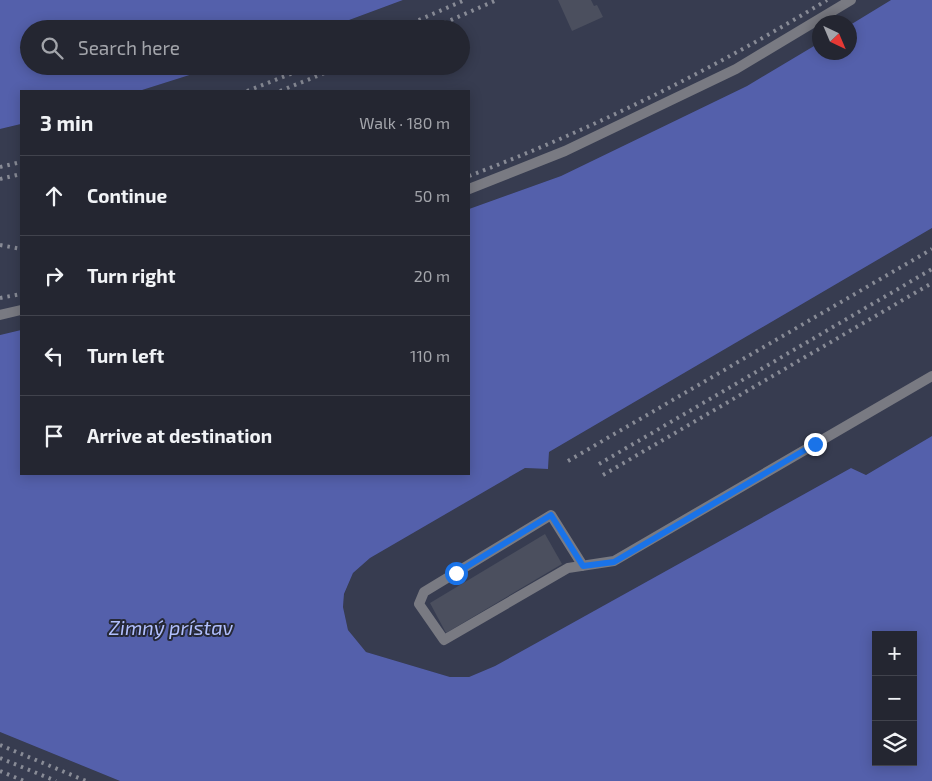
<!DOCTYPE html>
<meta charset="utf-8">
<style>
:root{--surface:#242631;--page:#2c2e39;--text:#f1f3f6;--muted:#a3a5ab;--line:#41434d}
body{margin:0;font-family:"Exo 2",sans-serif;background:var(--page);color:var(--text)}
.controls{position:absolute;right:15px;bottom:15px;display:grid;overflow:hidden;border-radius:0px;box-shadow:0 2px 12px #0003}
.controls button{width:45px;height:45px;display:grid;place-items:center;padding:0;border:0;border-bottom:1px solid var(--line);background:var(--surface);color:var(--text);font:25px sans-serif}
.compass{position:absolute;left:812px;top:15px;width:45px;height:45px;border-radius:50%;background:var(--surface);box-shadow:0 2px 12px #0003;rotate:136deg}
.stop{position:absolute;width:15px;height:15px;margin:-11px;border:4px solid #1a73e8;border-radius:50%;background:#fff}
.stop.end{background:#1a73e8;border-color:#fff;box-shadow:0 1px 5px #0008}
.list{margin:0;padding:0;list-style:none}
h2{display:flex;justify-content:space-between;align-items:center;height:65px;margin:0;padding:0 20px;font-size:21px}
h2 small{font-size:16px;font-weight:400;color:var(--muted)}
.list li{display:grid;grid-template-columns:32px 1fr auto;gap:15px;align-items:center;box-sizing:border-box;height:80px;padding:0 20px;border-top:1px solid var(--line)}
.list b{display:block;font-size:19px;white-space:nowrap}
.list em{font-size:16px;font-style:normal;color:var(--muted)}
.icon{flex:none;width:28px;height:28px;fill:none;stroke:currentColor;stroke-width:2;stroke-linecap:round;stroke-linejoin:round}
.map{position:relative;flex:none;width:932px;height:781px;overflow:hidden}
.search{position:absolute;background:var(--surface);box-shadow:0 2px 12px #0003;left:20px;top:20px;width:450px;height:55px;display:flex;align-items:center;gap:12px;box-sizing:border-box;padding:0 18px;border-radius:28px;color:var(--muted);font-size:19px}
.panel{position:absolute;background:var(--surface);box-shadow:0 2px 12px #0003;left:20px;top:90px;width:450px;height:385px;border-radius:0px}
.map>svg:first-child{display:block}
</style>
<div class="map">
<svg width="932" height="781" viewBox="0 0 932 781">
<rect width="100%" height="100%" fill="#303341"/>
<g fill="#373c50">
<polygon points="403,0 891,0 850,25 850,22 820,22 819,43 747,86 561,176 469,209 469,91 139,91 218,66 461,66 461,29 325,29"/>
<polygon points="21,124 21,330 0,335 0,129"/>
<polygon points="932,228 932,436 866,475 851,468 495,666 469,677 450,677 366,652 348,630 343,607 344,595 353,573 370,558 525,468 548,469 549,452"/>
<polygon points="0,732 120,781 0,781"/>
</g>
<g fill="#5460ab" fill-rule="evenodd">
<polygon points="0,0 403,0 325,29 29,29 29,66 218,66 139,91 21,91 21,124 0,129"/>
<path d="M891 0H932V228L549 452 548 469 525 468 370 558 353 573 344 594 343 607 348 630 366 652 450 677H469L495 666 851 468 866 475 932 436V781H120L0 732V335L21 330V474H469V209L561 176 747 86 819 43 820 52H850V25ZM876 635H913V762H876Z"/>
</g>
<g fill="#4b4f5e">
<polygon points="558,0 591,0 594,6 597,5 603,17 572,31"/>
<polygon points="545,534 562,564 446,633 430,603"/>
</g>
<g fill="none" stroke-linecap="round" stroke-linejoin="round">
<g stroke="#797a82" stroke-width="10">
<polyline points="469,189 565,151 736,69 851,0"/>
<polyline points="0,315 21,310"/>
<polyline points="583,566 551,515 424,592 419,604 444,640 568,568 614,561 932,376"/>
</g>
<g stroke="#888b96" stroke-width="4" stroke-dasharray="2.5 5" stroke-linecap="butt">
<polyline points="398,29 465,0"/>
<polyline points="430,29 497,0"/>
<polyline points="247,91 311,66"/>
<polyline points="280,91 342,66"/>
<polyline points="0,167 21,162"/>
<path d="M469 176C593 129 714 69 827 0"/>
<polyline points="0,179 21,174"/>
<polyline points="0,245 21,249"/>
<polyline points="0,298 21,294"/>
<polyline points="568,461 932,249"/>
<polyline points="599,464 932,269"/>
<polyline points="603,475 932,283"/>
<polyline points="0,745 86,781"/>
<polyline points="0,758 56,781"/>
<polyline points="0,771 24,781"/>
</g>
</g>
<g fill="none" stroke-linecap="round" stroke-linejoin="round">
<polyline stroke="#1a73e8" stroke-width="6" points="456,573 551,515 583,566 614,562 815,444"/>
</g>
<g text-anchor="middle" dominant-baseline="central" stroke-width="4" stroke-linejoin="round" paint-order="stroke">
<g font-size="20" font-style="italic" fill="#b1bffd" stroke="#262937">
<text x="171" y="627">Zimný prístav</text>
</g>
</g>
</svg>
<div class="controls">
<button>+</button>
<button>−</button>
<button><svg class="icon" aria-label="layers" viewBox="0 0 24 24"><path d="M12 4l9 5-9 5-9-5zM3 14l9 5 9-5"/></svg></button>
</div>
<svg class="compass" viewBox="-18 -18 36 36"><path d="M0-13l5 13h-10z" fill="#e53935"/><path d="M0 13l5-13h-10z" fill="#a3a5ab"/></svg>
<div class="stop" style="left:456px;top:573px"></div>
<div class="stop end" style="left:815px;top:444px"></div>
<div class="search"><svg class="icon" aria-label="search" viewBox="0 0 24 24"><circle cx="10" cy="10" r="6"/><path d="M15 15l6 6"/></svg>Search here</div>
<section class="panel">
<h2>3 min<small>Walk · 180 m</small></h2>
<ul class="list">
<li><svg class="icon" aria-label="ahead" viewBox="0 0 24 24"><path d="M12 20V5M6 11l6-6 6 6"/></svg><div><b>Continue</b></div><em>50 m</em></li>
<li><svg class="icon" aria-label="right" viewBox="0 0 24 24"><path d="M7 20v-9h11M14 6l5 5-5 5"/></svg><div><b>Turn right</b></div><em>20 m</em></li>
<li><svg class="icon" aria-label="left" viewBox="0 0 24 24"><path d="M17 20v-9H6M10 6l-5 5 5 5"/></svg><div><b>Turn left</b></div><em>110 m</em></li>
<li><svg class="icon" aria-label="arrive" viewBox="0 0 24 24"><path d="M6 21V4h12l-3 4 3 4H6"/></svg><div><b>Arrive at destination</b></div></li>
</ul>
</section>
</div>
